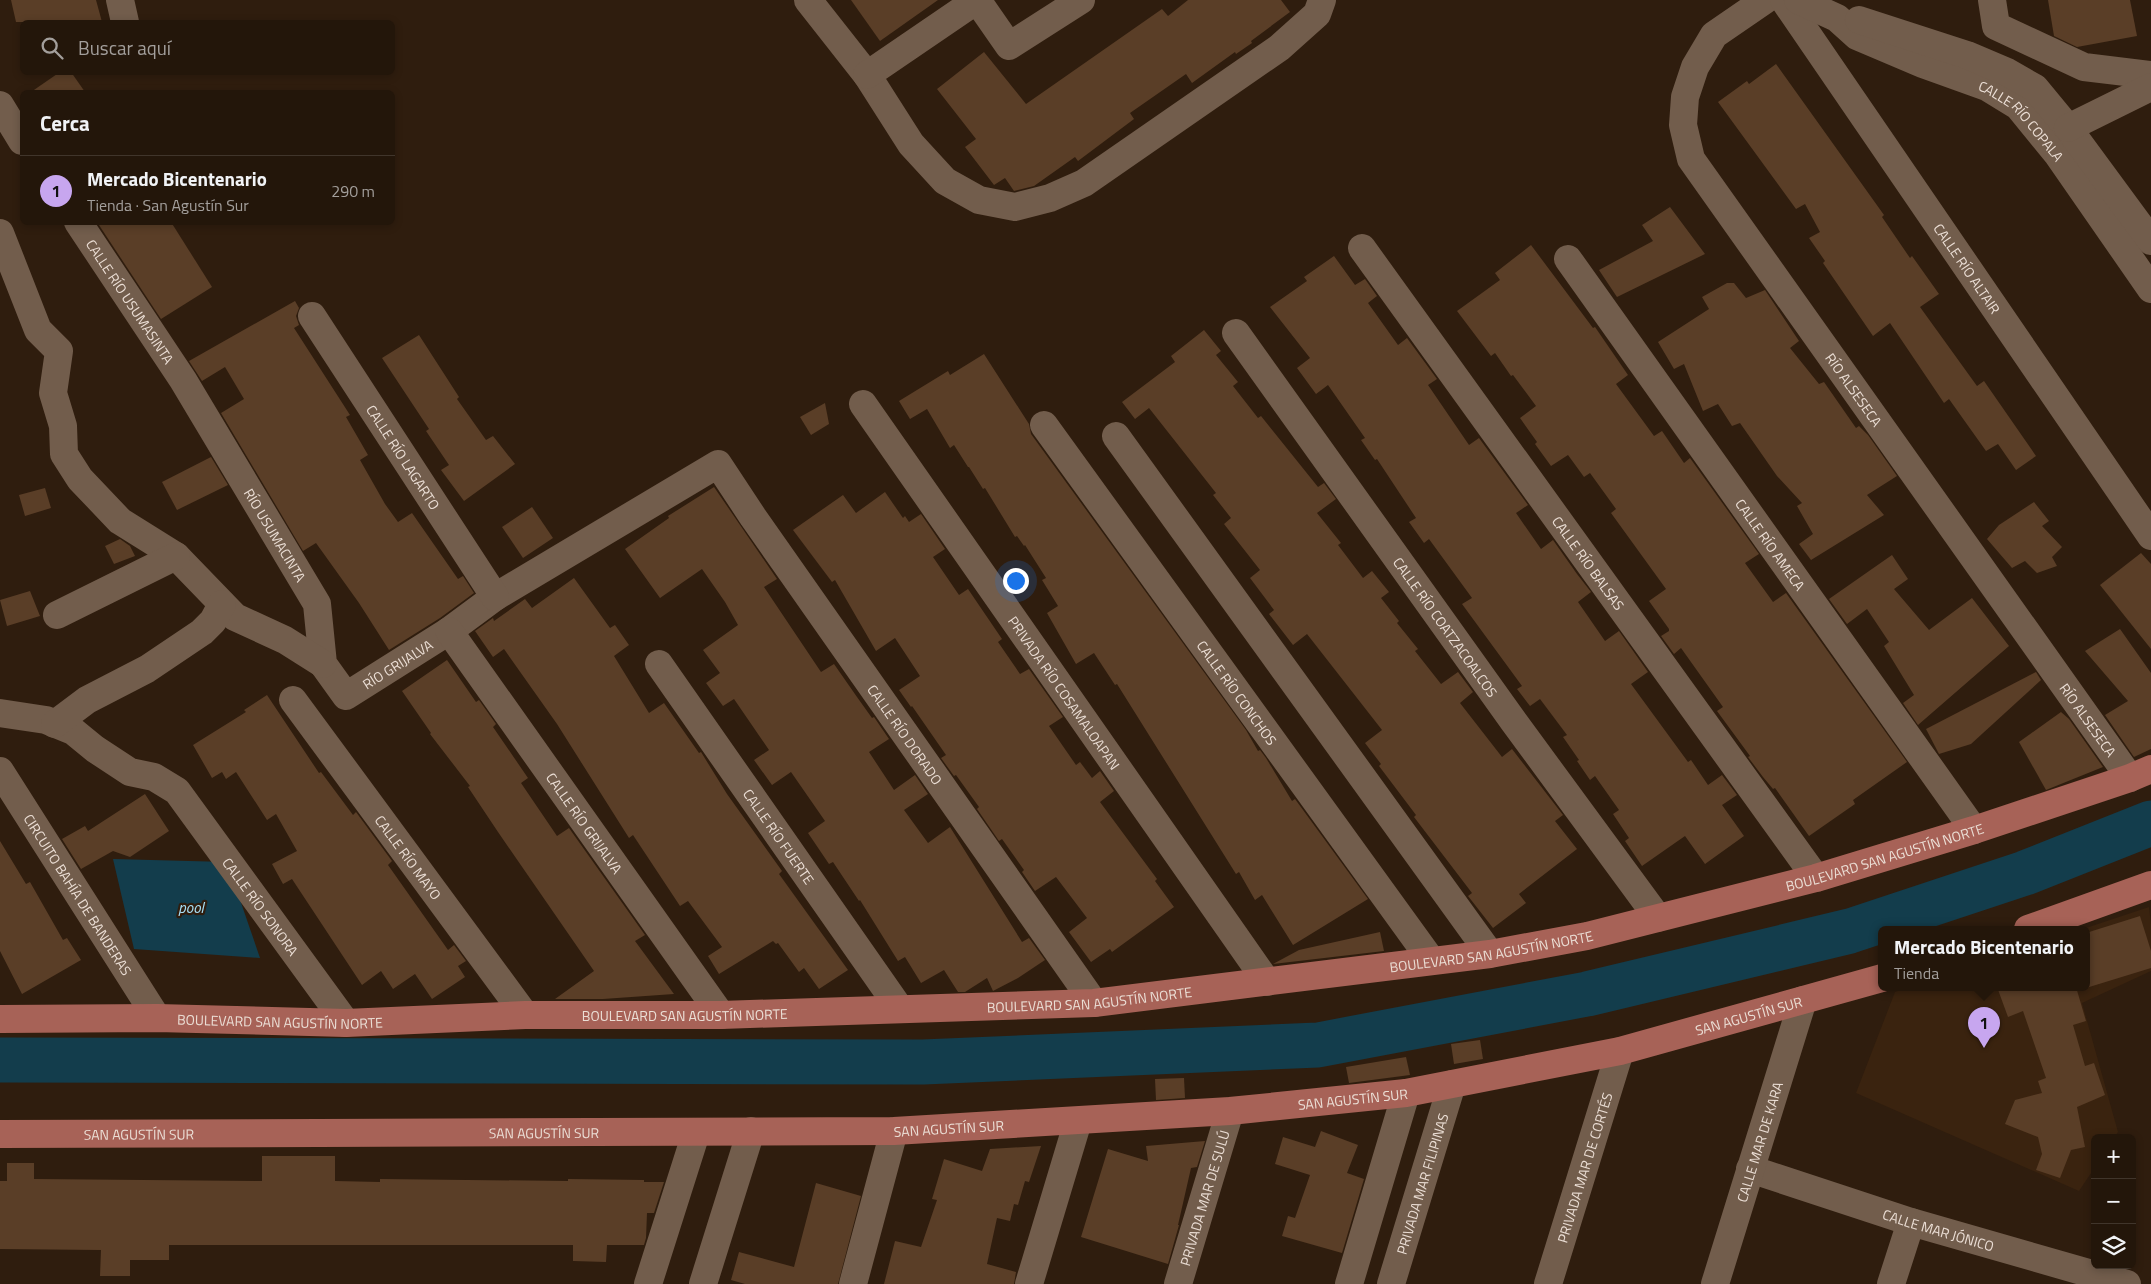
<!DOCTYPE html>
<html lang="es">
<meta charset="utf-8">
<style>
:root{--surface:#23160a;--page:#2f2318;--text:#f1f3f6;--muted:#a39f9c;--line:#40352b;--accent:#c7a6ef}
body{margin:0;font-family:"Titillium Web",sans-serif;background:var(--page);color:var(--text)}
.controls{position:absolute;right:15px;bottom:15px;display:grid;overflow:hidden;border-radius:8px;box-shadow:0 2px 8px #0003}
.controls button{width:45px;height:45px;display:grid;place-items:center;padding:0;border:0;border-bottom:1px solid var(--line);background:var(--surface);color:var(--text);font:25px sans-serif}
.you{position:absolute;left:1015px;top:580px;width:18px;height:18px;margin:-12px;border:4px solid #fff;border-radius:50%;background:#1a73e8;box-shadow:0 0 0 8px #1a73e833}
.badge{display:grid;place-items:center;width:32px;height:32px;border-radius:50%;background:var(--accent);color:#111;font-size:16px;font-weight:700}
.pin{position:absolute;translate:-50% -41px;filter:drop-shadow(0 1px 2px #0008)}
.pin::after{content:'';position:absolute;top:26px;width:18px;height:15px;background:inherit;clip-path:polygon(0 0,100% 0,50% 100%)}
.popup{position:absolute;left:1878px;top:926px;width:212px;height:65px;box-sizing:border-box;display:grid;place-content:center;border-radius:8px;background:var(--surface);filter:drop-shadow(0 1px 4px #0005);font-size:16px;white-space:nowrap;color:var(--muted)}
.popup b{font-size:19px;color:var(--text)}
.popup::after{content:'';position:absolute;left:50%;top:100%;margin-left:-10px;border:10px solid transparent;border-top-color:var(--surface)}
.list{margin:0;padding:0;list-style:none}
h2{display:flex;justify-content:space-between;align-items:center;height:65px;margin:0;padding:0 20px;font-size:21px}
h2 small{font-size:16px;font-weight:400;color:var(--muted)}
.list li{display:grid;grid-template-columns:32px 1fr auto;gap:15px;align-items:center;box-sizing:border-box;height:70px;padding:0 20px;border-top:1px solid var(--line)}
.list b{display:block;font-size:19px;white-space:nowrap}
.list p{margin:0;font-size:16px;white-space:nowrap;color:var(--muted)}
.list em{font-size:16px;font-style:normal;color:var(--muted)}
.icon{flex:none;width:28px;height:28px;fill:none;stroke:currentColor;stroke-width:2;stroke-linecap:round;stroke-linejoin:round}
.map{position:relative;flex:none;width:2151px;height:1284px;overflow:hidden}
.search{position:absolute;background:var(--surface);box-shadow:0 2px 8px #0003;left:20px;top:20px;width:375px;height:55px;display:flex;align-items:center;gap:12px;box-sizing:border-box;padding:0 18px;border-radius:8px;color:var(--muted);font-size:19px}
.panel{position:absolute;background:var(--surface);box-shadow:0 2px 8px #0003;left:20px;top:90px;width:375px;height:135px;border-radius:8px}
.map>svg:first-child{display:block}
</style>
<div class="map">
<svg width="2151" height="1284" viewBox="0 0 2151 1284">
<rect width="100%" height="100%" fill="#2f1d0e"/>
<polygon fill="#3a230f" points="2149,907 2151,924 2151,971 2082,1003 2118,1132 2114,1138 2095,1138 2095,1167 2079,1191 1856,1093 1895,992 1910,987 2086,987 2086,929 2083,929"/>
<polygon fill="#133d4c" points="113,859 227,862 260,958 134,949"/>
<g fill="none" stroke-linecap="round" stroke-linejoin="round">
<polyline stroke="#133d4c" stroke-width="45" points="0,1060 923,1062 1318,1045 1587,994 1850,931 2025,873 2151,823"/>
</g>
<g fill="#5a3e27">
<polygon points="11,0 96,0 102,22 16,22"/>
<polygon points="851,0 938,0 880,41"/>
<polygon points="1188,0 1281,0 1290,12 1251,41 1252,43 1236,54 1235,52 1192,83 1186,74 1130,113 1134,119 1078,161 1075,157 1034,186 1014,191 1005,178 994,185 965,147 976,139 937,89 984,52 1026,104 1162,9 1168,16"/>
<polygon points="2048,0 2130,0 2137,36 2077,47 2054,36"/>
<polygon points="1776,64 1884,215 1882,217 1910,258 1912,256 1939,294 1920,307 1977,386 1984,381 2036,456 2016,470 1998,444 1986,451 1949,399 1944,403 1890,323 1873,336 1823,263 1825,261 1809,238 1820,232 1805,204 1796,209 1718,102 1747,81 1749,84"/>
<polygon points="60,72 71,72 85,92 31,92"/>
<polygon points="1670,207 1705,254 1617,297 1599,270 1653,241 1642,225"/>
<polygon points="97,222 171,222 212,287 161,319"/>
<polygon points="1531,245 1593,328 1595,327 1628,375 1616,384 1654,436 1662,431 1684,463 1690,458 1759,554 1745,563 1773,602 1786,593 1907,762 1853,800 1855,804 1809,836 1775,788 1773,789 1763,777 1748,757 1750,756 1717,711 1723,707 1681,648 1674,654 1661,636 1669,631 1669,629 1649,601 1666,589 1611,513 1616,509 1590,473 1584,477 1568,455 1551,466 1535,444 1537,442 1520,418 1536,406 1513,375 1511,376 1495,353 1491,356 1457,311 1500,280 1495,273"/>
<polygon points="1334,256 1355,285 1365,279 1377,296 1368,303 1398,345 1407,338 1437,379 1428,385 1469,445 1479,438 1528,505 1516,513 1541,549 1553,540 1577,574 1591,592 1578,602 1605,641 1619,631 1648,672 1631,684 1688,762 1691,760 1708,785 1722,775 1737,795 1722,805 1744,836 1705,864 1685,836 1642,866 1625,841 1629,838 1613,814 1619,810 1595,776 1590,780 1577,761 1579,760 1563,737 1567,735 1540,699 1530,706 1517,689 1522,686 1462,604 1472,598 1429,539 1424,543 1409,522 1416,518 1377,459 1375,460 1361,440 1365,438 1328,385 1316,394 1297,368 1310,358 1270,307 1307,281 1304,277"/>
<polygon points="1727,283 1734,283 1746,298 1765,290 1799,341 1790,348 1819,384 1824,382 1856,428 1859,426 1868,435 1897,476 1867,495 1884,515 1811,560 1799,544 1813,534 1797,506 1802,503 1777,476 1740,423 1732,426 1718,404 1703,411 1684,364 1674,369 1658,342 1709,309 1702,297"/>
<polygon points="295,301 299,308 296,316 299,325 294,328 350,415 346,417 368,455 360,460 385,504 398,522 412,513 458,579 463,576 474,593 440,618 389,650 359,603 316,543 303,551 221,413 244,399 225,367 202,381 189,361"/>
<polygon points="1204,330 1221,351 1216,355 1238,382 1233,386 1258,418 1261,416 1318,487 1324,483 1336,499 1317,513 1341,543 1338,545 1363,578 1372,571 1389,592 1381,598 1399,621 1397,623 1418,649 1415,651 1441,684 1458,672 1473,692 1460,703 1502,757 1512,749 1563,815 1555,821 1577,849 1519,894 1526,903 1493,928 1468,896 1472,893 1414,817 1416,815 1379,766 1381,764 1365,743 1382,730 1307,634 1293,645 1269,614 1274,610 1250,578 1260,570 1224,524 1231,518 1213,495 1216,493 1149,408 1135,419 1122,402 1175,362 1171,356"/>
<polygon points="419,335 459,397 457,399 486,440 493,436 515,464 464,501 441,470 449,465 426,431 429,429 382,358"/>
<polygon points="984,354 1029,424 1031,434 1246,730 1258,751 1260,750 1266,758 1292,801 1295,799 1368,899 1293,945 1262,895 1255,900 1239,872 1236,874 1117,684 1115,685 1094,653 1076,664 1047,613 1058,606 1042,580 1046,578 1025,545 1024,546 1017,536 1015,537 985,488 983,489 969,467 968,467 954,445 950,448 927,409 910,419 899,401 948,371 950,375"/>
<polygon points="825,403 829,424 811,435 800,417"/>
<polygon points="211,457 228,485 177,510 162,482"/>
<polygon points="714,487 777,579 764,587 821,672 834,664 857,697 872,718 874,717 889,739 869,752 894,790 915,775 928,794 904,810 928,843 950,827 1022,942 1029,938 1045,960 1018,978 993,991 987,978 965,992 958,992 944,970 921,983 905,957 898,961 860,900 859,901 833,862 829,864 808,833 825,821 791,772 772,785 754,760 769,750 734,699 723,706 706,683 720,673 703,650 738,625 725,602 702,569 660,598 625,549 669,518 668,516"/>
<polygon points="45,488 51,508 25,516 19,495"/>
<polygon points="885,492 903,518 905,516 909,522 921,514 945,549 933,557 959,595 968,589 1002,639 998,642 1020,674 1029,669 1063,717 1049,726 1076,765 1080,762 1092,778 1100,771 1114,791 1100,802 1157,879 1155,881 1174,907 1112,952 1110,949 1091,962 1069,932 1087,918 1056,877 1035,891 1022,872 1024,870 1002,839 999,841 977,809 979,807 956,775 954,776 941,758 946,755 912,706 911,707 899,690 920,676 895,638 876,651 835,580 832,582 793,530 843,495 856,513"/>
<polygon points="2034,502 2049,521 2042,526 2062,547 2052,557 2057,566 2037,573 2025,561 2012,568 1987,539 1999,525"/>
<polygon points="532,507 553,538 523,558 502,527"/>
<polygon points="120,539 130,546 135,556 114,564 105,546"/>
<polygon points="2141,553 2151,564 2151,649 2100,585"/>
<polygon points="1892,555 1908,579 1894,589 1929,630 1972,598 2009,646 1918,725 1903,703 1914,695 1884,646 1889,642 1867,609 1847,624 1829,599"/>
<polygon points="574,578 610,628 615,625 629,645 614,656 649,713 664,703 699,753 701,752 727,794 782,871 779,874 848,970 819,989 804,968 799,972 778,943 776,944 773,941 719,974 708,956 722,947 688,901 680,906 633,835 629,838 557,724 504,649 493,657 475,631 493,618 494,621 525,599 532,608"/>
<polygon points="30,591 40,616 7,626 0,600"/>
<polygon points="2120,629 2151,673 2151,749 2134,757 2105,715 2128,701 2085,651"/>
<polygon points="447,660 476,702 479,700 496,724 493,727 528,778 521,783 557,836 569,828 645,935 635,941 674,994 603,999 555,999 594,971 498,832 468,787 470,786 430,734 431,733 402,691"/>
<polygon points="2036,672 2041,680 1971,744 1939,754 1926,729"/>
<polygon points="267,695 319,773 321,772 353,815 356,812 392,861 388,865 448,950 454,945 466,961 458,966 465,977 432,999 415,974 393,989 381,971 362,985 292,879 283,884 272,864 297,851 276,814 267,820 236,772 226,779 222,772 212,778 193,745 246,712 244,710"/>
<polygon points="2061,712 2069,719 2103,767 2046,790 2019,742"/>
<polygon points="145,794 169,831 130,857 113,851 81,869 62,839 85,826 88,831"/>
<polygon points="0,841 26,884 30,882 63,940 67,938 81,960 22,994 0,951"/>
<polygon points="2140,916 2151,951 2151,968 2086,988 2086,933"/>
<polygon points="1380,932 1384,951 1273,964 1299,950"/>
<polygon points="1997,987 2076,987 2086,1021 2073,1025 2085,1066 2094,1063 2105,1095 2077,1107 2085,1147 2071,1150 2060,1178 2036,1170 2042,1154 2038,1137 2005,1124 2015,1100 2042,1093 2038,1081 2046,1078 2023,1011 2008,1017"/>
<polygon points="1480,1040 1483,1059 1454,1064 1451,1044"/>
<polygon points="1406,1057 1410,1075 1349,1083 1346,1067"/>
<polygon points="1184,1078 1185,1098 1156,1100 1155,1079"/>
<polygon points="1321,1131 1358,1145 1347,1173 1364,1179 1342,1253 1282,1236 1288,1216 1295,1218 1310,1175 1275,1164 1283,1137 1315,1147"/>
<polygon points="1205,1141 1197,1167 1191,1168 1178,1225 1179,1225 1168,1264 1081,1237 1108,1149 1148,1161 1146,1146"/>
<polygon points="1041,1146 1029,1182 1025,1181 1018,1205 1014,1204 1010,1221 997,1218 987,1264 1016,1272 1014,1284 884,1284 895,1241 921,1247 937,1200 932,1199 944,1159 982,1171 990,1149"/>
<polygon points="262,1156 335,1156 335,1181 380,1182 380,1179 568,1181 568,1179 644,1180 644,1182 664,1182 654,1213 647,1213 646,1238 644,1245 607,1245 606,1262 573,1261 573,1245 169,1245 169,1260 130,1260 130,1276 100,1276 101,1250 0,1249 0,1181 7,1181 7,1163 34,1163 34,1179 262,1181"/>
<polygon points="816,1183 861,1196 838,1284 745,1284 731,1280 739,1252 794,1267"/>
</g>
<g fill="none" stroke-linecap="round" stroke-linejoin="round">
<g stroke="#725d4c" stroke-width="28">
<polyline points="120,0 125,22"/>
<polyline points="808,0 867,75 911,144 945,181 979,200 1015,207 1050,198 1084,183 1279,48 1317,14 1322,0"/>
<path id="s1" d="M1765 0 1714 35 1695 67 1685 97 1683 125 1691 159 2130 778"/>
<path id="s2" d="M1784 0 2151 536"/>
<path id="s3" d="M1798 0 1837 18 1857 36 1923 64 1987 87 2018 106 2058 155 2151 289"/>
<polyline points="1992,0 1996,26 2084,67 2151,75"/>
<polyline points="1859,20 1967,55 2007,72 2035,88 2068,128 2151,241"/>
<polyline points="867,75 977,0 1009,46 1081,0"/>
<polyline points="0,105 22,141"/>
<polyline points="2068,128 2151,87"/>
<path id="s4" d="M78 222 183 380 317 604 323 664 346 696 449 631 495 597 718 464 753 517 1094 1003"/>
<polyline points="0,233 38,330 59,351 53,393 63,426 64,454 80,479 120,521 176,556 235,617 285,640 323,664"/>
<path id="s5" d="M1362 248 1816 878"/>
<path id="s6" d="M1568 259 1974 830"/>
<path id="s7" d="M312 316 495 597"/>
<path id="s8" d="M1236 333 1514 722 1658 918"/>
<path id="s9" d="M863 404 1267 982"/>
<path id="s10" d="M1044 425 1431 960"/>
<polyline points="1116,436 1490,954"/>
<polyline points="57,615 176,556"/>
<path id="s11" d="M449 631 721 1015"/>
<path id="s12" d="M659 664 900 1009"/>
<path id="s13" d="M293 700 525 1015"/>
<path id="s14" d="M0 713 46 720 73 731 95 749 130 772 154 777 177 791 346 1023"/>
<polyline points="55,724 87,700 147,669 202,632 213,621 222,604"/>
<path id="s15" d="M0 771 157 1018"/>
<path id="s16" d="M1750 1169 1911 1222 2127 1284"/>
<polyline points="648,1284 696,1133"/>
<polyline points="703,1284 751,1131"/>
<polyline points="853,1284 894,1131"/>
<polyline points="1029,1284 1078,1121"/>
<path id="s17" d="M1178 1284 1230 1111"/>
<polyline points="1349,1284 1406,1093"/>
<path id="s18" d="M1391 1284 1452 1084"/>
<path id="s19" d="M1548 1284 1620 1051"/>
<path id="s20" d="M1715 1284 1803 1000"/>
<polyline points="1891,1284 1911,1222"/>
</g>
<g stroke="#a76257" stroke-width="28">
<polyline points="2028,929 2151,885"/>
<path id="s21" d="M0 1019 157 1018 346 1023 525 1015H721L1094 1003 1490 954 1587 936 1816 878 1974 830 2130 778 2151 769"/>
<path id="s22" d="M0 1134 894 1131 1230 1111 1406 1093 1620 1051 1882 978"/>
</g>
</g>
<g text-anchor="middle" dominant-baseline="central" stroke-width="4.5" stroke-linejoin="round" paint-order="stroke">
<g font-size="14" fill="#ebded5" stroke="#2f1d0e">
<text stroke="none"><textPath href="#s3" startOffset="258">CALLE RÍO COPALA</textPath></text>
<text stroke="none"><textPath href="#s2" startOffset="325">CALLE RÍO ALTAIR</textPath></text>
<text stroke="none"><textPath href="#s4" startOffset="95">CALLE RÍO USUMASINTA</textPath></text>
<text stroke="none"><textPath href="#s1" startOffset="476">RÍO ALSESECA</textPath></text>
<text stroke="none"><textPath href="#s7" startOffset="168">CALLE RÍO LAGARTO</textPath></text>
<text stroke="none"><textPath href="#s4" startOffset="370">RÍO USUMACINTA</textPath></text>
<text stroke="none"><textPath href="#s6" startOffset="350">CALLE RÍO AMECA</textPath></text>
<text stroke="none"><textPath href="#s5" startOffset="388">CALLE RÍO BALSAS</textPath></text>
<text stroke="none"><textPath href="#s8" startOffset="361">CALLE RÍO COATZACOALCOS</textPath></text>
<text stroke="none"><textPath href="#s4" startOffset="611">RÍO GRIJALVA</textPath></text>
<text stroke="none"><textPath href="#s9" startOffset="352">PRIVADA RÍO COSAMALOAPAN</textPath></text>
<text stroke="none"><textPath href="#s10" startOffset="330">CALLE RÍO CONCHOS</textPath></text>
<text stroke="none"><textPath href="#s1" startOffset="881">RÍO ALSESECA</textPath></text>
<text stroke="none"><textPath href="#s4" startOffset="1318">CALLE RÍO DORADO</textPath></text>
<text stroke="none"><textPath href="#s11" startOffset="235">CALLE RÍO GRIJALVA</textPath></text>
<text stroke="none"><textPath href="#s12" startOffset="210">CALLE RÍO FUERTE</textPath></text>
<text stroke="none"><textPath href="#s21" startOffset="1900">BOULEVARD SAN AGUSTÍN NORTE</textPath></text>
<text stroke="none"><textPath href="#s13" startOffset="195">CALLE RÍO MAYO</textPath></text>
<text stroke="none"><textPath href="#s15" startOffset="146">CIRCUITO BAHÍA DE BANDERAS</textPath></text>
<text stroke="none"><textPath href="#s14" startOffset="340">CALLE RÍO SONORA</textPath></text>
<text stroke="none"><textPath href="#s21" startOffset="1495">BOULEVARD SAN AGUSTÍN NORTE</textPath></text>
<text stroke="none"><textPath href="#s21" startOffset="1090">BOULEVARD SAN AGUSTÍN NORTE</textPath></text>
<text stroke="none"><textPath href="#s21" startOffset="685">BOULEVARD SAN AGUSTÍN NORTE</textPath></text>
<text stroke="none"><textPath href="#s22" startOffset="1759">SAN AGUSTÍN SUR</textPath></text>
<text stroke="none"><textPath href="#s21" startOffset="280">BOULEVARD SAN AGUSTÍN NORTE</textPath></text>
<text stroke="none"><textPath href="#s22" startOffset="1354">SAN AGUSTÍN SUR</textPath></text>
<text stroke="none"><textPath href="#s22" startOffset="949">SAN AGUSTÍN SUR</textPath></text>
<text stroke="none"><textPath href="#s22" startOffset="544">SAN AGUSTÍN SUR</textPath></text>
<text stroke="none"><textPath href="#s22" startOffset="139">SAN AGUSTÍN SUR</textPath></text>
<text stroke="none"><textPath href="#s20" startOffset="149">CALLE MAR DE KARA</textPath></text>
<text stroke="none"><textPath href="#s19" startOffset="122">PRIVADA MAR DE CORTÉS</textPath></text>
<text stroke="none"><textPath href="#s18" startOffset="105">PRIVADA MAR FILIPINAS</textPath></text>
<text stroke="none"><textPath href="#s17" startOffset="90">PRIVADA MAR DE SULÚ</textPath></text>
<text stroke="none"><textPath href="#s16" startOffset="198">CALLE MAR JÓNICO</textPath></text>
</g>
<g font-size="15" font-style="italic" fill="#a9e2f9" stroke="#2f1d0e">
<text x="191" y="907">pool</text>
</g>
</g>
</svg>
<div class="controls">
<button>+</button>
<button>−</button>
<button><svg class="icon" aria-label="layers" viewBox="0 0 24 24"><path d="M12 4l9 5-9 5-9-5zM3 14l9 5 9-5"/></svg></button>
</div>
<div class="you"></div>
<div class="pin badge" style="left:1984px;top:1048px">1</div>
<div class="popup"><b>Mercado Bicentenario</b>Tienda</div>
<div class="search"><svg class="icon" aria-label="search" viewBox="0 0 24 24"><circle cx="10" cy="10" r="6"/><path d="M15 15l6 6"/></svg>Buscar aquí</div>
<section class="panel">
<h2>Cerca<small></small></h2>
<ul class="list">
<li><span class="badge">1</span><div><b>Mercado Bicentenario</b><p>Tienda · San Agustín Sur</p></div><em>290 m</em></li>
</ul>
</section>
</div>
